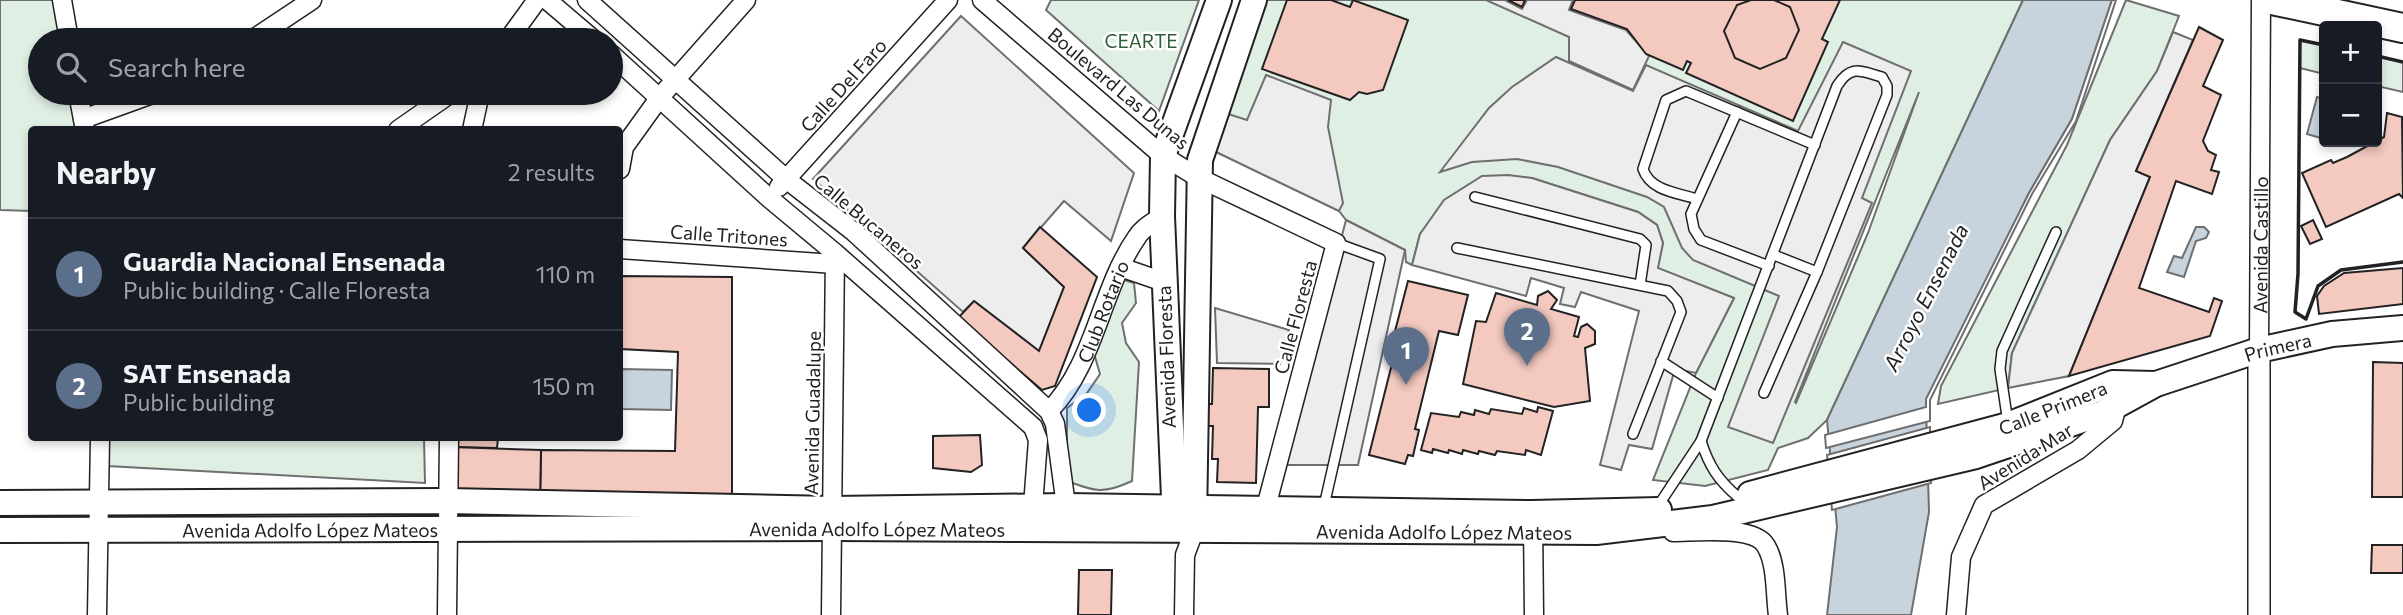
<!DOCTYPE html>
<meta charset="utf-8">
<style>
:root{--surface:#171b24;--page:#20242c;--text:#f1f3f6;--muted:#9ea1a6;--line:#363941;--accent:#0f766e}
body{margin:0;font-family:Commissioner,sans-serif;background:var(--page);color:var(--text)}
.controls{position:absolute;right:21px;top:21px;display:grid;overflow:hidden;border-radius:7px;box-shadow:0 4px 10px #0003}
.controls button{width:63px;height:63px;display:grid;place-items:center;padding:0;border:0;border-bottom:2px solid var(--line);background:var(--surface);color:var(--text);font:35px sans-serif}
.you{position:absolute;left:1090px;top:411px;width:24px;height:24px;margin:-18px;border:5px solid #fff;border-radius:50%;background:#1a73e8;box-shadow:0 0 0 10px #1a73e833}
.badge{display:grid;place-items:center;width:46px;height:46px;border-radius:50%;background:var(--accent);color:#fff;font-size:23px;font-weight:700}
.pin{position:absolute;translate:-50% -58px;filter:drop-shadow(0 2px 4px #0008)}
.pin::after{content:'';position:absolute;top:37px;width:24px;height:21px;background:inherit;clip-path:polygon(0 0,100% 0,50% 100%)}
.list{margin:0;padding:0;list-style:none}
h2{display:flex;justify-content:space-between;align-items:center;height:91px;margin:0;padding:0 28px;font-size:30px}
h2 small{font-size:23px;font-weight:400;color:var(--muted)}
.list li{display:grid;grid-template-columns:46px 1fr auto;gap:21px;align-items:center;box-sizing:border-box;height:112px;padding:0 28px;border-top:2px solid var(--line)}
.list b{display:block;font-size:26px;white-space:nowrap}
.list p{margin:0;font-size:23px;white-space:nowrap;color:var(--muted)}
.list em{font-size:23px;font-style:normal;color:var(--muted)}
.icon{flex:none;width:38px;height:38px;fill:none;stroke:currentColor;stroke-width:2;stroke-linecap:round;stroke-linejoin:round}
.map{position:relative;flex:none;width:2403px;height:615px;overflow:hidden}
.search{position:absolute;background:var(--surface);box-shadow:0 4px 10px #0003;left:28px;top:28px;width:595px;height:77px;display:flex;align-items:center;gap:18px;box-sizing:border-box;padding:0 24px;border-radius:38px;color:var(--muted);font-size:26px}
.panel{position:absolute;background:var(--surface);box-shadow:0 4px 10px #0003;left:28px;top:126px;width:595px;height:315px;border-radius:7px}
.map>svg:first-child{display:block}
</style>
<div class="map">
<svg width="2403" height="615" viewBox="0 0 2403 615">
<rect width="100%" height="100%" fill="#fff"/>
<g fill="#e0efe3" stroke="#6f6f6f" stroke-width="2" fill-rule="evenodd">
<polygon points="0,0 56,0 63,40 40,40 40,93 73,93 80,129 32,130 31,211 0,210"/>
<polygon points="1051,0 1199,0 1159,111 1046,10"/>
<path d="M1267 0H2023L1827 420 1808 438 1778 448 1768 470 1705 486 1653 480 1696 373 1734 298 1657 268 1663 243 1657 225 1638 212 1532 178 1482 176 1420 234 1412 265 1406 262 1405 250 1346 220 1339 211 1212 150ZM1919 92 1868 233 1796 403 1795 402Z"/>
<polygon points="2126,0 2179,16 2157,71 2110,140 2012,353 2008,388 1938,404 1941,386 2067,145"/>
<polygon points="2300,40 2324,45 2324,74 2300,68"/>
<polygon points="2377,56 2403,62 2403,92 2377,86"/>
<path d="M1121 279 1134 283 1136 303 1122 323 1126 343 1139 362 1132 481C1104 494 1096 492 1067 481V408L1087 393 1100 374 1093 350Z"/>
<polygon points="107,438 424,438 425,483 107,466"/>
</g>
<g fill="#ededed" stroke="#6f6f6f" stroke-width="2">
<polygon points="1486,0 1505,0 1522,9 1527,0 1573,0 1569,10 1626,30 1649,56 1633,90 1569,61 1569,37"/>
<polygon points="961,16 1134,173 1111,241 1064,201 1023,248 1064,287 1039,351 974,301 963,312 813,179"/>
<polygon points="2173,32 2193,40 2136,171 2150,177 2069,376 2008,388 2012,353 2110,140 2157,71"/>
<polygon points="1843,42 1911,71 1862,198 1872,203 1773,443 1728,427 1779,296 1693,260 1682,248 1664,207 1647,197 1558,167 1517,159 1472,162 1440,172 1489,108 1512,87 1556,57 1633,91 1646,65 1798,131"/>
<polygon points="1266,75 1331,100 1328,127 1343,203 1339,211 1212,150 1225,113 1247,120"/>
<polygon points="1508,175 1532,178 1638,212 1657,225 1663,243 1658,268 1734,298 1696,373 1675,369 1652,449 1629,445 1621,470 1600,465 1639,311 1581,292 1575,307 1560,304 1564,288 1531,278 1526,296 1412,265 1420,234 1444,200 1482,176"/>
<polygon points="1346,220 1405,250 1358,465 1283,465"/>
<polygon points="1215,308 1289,330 1280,364 1217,363"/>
</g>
<g fill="#c7d3dd" stroke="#6f6f6f" stroke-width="2">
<polygon points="2023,0 2112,0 2072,119 2029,193 1926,407 1929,512 1911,615 1827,615 1837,527 1827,420"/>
<polygon points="2317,97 2324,99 2324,139 2307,134"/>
<polygon points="2196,227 2204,227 2209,232 2206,238 2196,241 2184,277 2167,272 2174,256 2182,258"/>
<polygon points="620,369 672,370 671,410 620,409"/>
</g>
<g fill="#fff" stroke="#6f6f6f" stroke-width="2">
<polygon points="2112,0 2116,0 2076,121 2032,194 1930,400 1930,421 1826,448 1825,435 1926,407 1926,399 2029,193 2072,119"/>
<polygon points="1930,427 1931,483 1832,510 1827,455"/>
</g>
<g fill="#f3c9c0" stroke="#222" stroke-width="2">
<polygon points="1287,0 1331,0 1350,7 1353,0 1408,20 1383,90 1367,94 1359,92 1350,100 1262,69"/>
<polygon points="1508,0 1525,0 1522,7"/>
<polygon points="1575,0 1840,0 1822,39 1828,42 1793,121 1686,73 1691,63 1687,61 1683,70 1646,54 1627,29 1571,9"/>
<polygon points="1751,0 1774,0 1790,7 1799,30 1786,58 1760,69 1735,58 1724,31 1737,5"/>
<polygon points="2199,27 2223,40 2203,86 2221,95 2203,141 2208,151 2216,155 2211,170 2219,172 2212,194 2176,181 2139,288 2209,312 2214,298 2222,301 2210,336 2069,376 2150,177 2136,171"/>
<polygon points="2387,113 2402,117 2403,198 2399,194 2326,227 2302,173 2331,160 2333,163 2347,157 2384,137"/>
<polygon points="2313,220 2322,239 2310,244 2301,226"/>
<polygon points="1040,227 1097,277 1055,386 1042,390 958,318 974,301 1039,351 1064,287 1023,248"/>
<polygon points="2403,268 2403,304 2319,314 2317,296 2324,286 2344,273"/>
<polygon points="620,276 732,277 732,499 540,502 541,450 675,451 678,352 620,349"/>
<polygon points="1408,281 1468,295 1458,335 1439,331 1415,429 1419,430 1413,456 1408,455 1405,464 1369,455 1398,340 1393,339"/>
<polygon points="1548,291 1557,300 1551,309 1579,317 1574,336 1578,337 1581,327 1587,324 1595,331 1595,344 1585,348 1590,401 1554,407 1463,384 1476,321 1486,322 1496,293 1537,305 1538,296"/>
<polygon points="2373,362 2403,363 2403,497 2372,497"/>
<polygon points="1213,368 1269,369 1269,407 1258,407 1256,483 1217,482 1218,459 1212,459 1213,426 1206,426 1207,404 1212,404"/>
<polygon points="1538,407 1553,411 1541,455 1526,450 1525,455 1497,451 1495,455 1479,451 1478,454 1463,450 1462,454 1449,450 1448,453 1433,449 1432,453 1421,450 1431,413 1459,417 1461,412 1474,415 1475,410 1489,414 1491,409 1522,414 1524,408 1537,412"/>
<polygon points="980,435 982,465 971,472 933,468 933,436"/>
<polygon points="453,438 498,438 497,448 452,447"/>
<polygon points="452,447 541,450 540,502 450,501"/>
<polygon points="2372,545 2403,545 2403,573 2371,573"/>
<polygon points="1079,570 1112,570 1111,615 1078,615"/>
</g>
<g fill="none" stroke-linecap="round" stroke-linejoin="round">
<defs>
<g id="service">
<polyline points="1737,112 1691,214 1694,229 1701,240 1769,266"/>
<polyline points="1475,197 1640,239 1646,245 1640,285"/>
<path d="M1697 199C1678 193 1650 191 1643 169L1666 100 1686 91 1815 145"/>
<polyline points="1457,248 1668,291 1677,301 1681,312 1633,434"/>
<polyline points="1774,255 1817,272"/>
<polyline points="1661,361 1718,398"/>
<polyline points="2008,423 2000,369 2002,351 2056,232"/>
<path d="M1701 441C1709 466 1718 480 1738 497"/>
<polyline points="1324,506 1380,259 1336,243"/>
<path d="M1658 506 1701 441 1837 86C1851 64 1860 71 1882 77L1887 86V95L1817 272 1764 393"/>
</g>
<g id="minor">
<polyline points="62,0 69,40"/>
<polyline points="547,0 594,40"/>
<polyline points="587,0 786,179 854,232 1049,411 1055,424 1066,506"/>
<polyline points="982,0 1163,156 1199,178 1336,243 1266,507"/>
<polyline points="252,40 312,0"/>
<polyline points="508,40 537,0"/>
<polyline points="611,54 769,198 835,253 1033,427 1038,440 1033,506"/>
<polyline points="78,93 85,130"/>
<polyline points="83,119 155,93"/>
<polyline points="398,130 451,93"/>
<polyline points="472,130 480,93"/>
<polyline points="620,169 624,147 660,97 746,0"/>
<polyline points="779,187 948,0"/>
<polyline points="620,249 835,264"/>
<polyline points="1120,267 1164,282"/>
<path id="s1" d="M2259 350 2261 0"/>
<path id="s2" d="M1049 411C1095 365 1100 290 1137 237 1142 228 1154 222 1162 216"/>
<polyline points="1533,521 1534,615"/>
<path d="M1673 532C1696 532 1755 525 1766 546 1777 564 1775 594 1778 615"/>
<polyline points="97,615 100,438"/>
<polyline points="447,615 449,438"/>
<polyline points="831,615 835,253"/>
<polyline points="1184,615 1185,555 1194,531"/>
<polyline points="1956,615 1961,557 1984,505 2078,450 2113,421 2118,401"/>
</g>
<polyline id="tertiary" points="2259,615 2259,350"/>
<g id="secondary">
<path id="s3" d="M1750 494 2008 425 2113 383 2155 384"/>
<polyline points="0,503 447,501 832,509 1066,506 1532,513 1659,510"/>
<polyline points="1175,521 1162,216 1163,156 1219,0"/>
<polyline points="1194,522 1200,160 1254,0"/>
<path id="s4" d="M0 530 832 528 1596 532 1713 518 1976 456 2103 413 2156 384 2259 350 2332 334 2403 328"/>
</g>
<polyline id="trunk" points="2272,0 2403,28"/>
</defs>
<use href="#service" stroke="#222" stroke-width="12"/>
<use href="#minor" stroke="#222" stroke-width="21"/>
<use href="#tertiary" stroke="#222" stroke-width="24"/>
<use href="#secondary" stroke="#222" stroke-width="28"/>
<use href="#trunk" stroke="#222" stroke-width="32"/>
<use href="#service" stroke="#fff" stroke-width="9"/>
<use href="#minor" stroke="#fff" stroke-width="18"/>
<use href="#tertiary" stroke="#fff" stroke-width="21"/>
<use href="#secondary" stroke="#fff" stroke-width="24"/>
<use href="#trunk" stroke="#fff" stroke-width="28"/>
<g stroke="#222" stroke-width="3.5">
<polyline points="2324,45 2300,40 2298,274 2295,312 2306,319 2318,286 2341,270 2403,262"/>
<polyline points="2377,56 2403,62"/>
</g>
</g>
<g text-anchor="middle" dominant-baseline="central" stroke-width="5" stroke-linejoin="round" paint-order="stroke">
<g font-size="19" fill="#2f5e38" stroke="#fff">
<text x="1141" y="40">CEARTE</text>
</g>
<g font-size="19" fill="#222" stroke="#fff">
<text transform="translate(843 85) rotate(-48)">Calle Del Faro</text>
<text transform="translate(1119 88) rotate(40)">Boulevard Las Dunas</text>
<text transform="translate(869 221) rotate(40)">Calle Bucaneros</text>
<text transform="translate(729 235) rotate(4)">Calle Tritones</text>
<text stroke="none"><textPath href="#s1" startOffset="105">Avenida Castillo</textPath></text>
<text stroke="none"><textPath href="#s2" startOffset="114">Club Rotario</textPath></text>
<text transform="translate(1295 317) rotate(-75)">Calle Floresta</text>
<text stroke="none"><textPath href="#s4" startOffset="2306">Primera</textPath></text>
<text transform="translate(1166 357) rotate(-92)">Avenida Floresta</text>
<text stroke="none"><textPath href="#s3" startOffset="315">Calle Primera</textPath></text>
<text transform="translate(812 413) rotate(-89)">Avenida Guadalupe</text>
<text transform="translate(2025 456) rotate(-32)">Avenida Mar</text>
<text stroke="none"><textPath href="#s4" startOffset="877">Avenida Adolfo López Mateos</textPath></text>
<text stroke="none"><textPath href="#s4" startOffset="310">Avenida Adolfo López Mateos</textPath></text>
<text stroke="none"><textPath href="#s4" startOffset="1444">Avenida Adolfo López Mateos</textPath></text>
</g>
<g font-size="21" font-style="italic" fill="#222" stroke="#fff">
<text transform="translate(1925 297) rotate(-63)">Arroyo Ensenada</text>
</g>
</g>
</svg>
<div class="controls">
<button>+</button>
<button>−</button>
</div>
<div class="you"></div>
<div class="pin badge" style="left:1406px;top:385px;background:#5c6f8a">1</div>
<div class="pin badge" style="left:1527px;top:366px;background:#5c6f8a">2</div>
<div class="search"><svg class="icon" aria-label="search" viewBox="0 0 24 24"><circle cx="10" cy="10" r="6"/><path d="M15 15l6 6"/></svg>Search here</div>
<section class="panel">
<h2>Nearby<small>2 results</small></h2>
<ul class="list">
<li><span class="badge" style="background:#5c6f8a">1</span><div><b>Guardia Nacional Ensenada</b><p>Public building · Calle Floresta</p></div><em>110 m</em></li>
<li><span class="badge" style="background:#5c6f8a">2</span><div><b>SAT Ensenada</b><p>Public building</p></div><em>150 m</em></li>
</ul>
</section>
</div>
